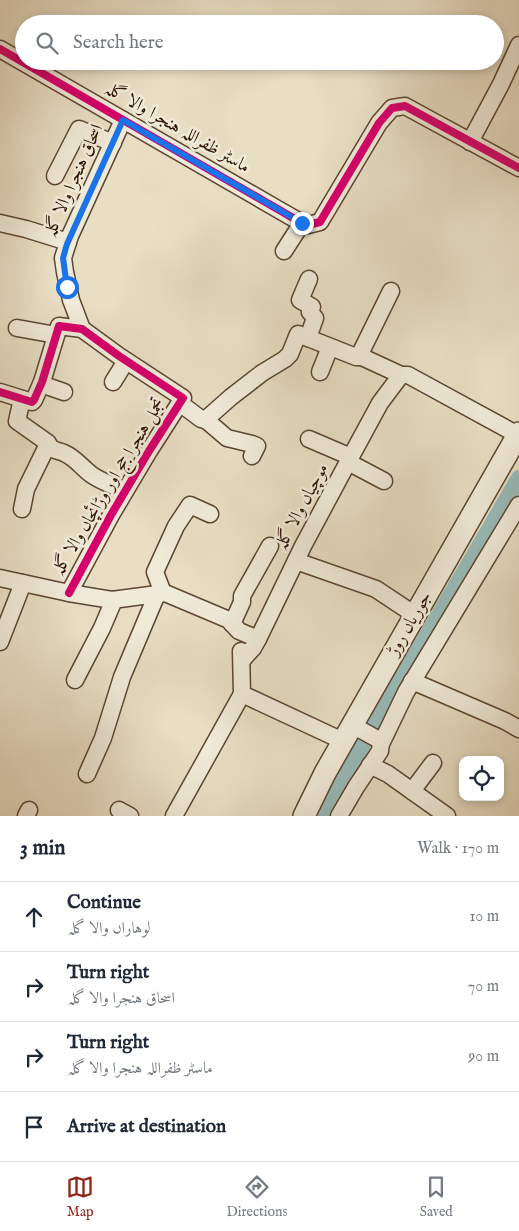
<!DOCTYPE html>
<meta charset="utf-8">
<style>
:root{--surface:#fff;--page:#f6f6f7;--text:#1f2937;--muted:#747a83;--line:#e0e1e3;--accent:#8f2418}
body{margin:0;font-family:"IM FELL English",Amiri,serif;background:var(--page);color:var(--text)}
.controls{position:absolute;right:15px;bottom:15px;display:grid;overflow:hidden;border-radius:10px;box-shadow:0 2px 8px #0003}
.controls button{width:45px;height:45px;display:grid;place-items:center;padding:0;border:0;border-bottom:1px solid var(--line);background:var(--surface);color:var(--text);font:25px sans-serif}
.stop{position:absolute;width:15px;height:15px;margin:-11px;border:4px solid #1a73e8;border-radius:50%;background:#fff}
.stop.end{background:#1a73e8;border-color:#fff;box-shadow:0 1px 5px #0008}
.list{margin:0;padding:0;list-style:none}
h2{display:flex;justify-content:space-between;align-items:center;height:65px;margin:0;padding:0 20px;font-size:21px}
h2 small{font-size:16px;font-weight:400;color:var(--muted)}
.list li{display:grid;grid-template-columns:32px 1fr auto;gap:15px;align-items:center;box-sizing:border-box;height:70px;padding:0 20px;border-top:1px solid var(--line)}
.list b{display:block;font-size:19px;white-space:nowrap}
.list p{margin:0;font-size:16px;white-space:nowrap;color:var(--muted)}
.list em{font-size:16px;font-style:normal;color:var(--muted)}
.icon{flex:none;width:28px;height:28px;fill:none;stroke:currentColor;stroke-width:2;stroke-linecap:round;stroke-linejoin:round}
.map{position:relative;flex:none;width:519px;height:816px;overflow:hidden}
.search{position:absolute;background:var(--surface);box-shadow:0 2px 8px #0003;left:15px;right:15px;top:15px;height:55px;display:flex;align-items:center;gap:12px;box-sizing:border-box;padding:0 18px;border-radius:28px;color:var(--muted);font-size:19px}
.sheet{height:345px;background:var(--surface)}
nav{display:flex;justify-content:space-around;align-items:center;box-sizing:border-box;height:70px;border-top:1px solid var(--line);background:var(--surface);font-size:14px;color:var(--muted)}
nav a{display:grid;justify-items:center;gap:2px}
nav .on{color:var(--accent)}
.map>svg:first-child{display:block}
</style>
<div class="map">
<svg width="519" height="816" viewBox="0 0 519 816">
<rect width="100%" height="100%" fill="#e8dec4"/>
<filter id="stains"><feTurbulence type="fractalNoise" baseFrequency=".004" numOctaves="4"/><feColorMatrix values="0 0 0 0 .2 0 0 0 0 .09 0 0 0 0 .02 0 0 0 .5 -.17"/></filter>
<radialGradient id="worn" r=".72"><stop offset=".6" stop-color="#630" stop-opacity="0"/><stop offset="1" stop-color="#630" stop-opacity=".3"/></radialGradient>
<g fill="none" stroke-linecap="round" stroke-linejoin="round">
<polyline stroke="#98bbb9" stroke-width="16" points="326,816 347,772 519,478"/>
<defs>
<g id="minor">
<polyline points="0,49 300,222 308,225 320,222 379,123 392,108 405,106 519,168"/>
<polyline points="470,142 501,84 519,45"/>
<polyline points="55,176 79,129 113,143"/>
<polyline points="0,223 26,229 68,242"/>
<polyline points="284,251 302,223"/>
<polyline points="17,328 56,335"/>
<polyline points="82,329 71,300 65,272 63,258 70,236 123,120"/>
<polyline points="308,338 315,318 310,312 312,307 300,300 309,279"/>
<polyline points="361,357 361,352 391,291"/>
<polyline points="320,372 330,347"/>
<polyline points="113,382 126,361"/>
<polyline points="41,384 64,392"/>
<polyline points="0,392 32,402 34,400 42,382 59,326 82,329 119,356 183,398 149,451 111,515 69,593"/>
<path d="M22 399 17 421 48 443C51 451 57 450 64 453 76 458 82 468 92 475 102 482 115 486 125 491"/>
<polyline points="181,404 201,419 205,420 231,397 262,373 285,359 290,354 298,334 356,357 362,357 401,375 408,375 518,435"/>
<polyline points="206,420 227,438 252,444 257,446 252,456"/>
<polyline points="309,439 351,457"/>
<polyline points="348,462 384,481"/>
<polyline points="22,509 26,489 48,444"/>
<polyline points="296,561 376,589 415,615"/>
<polyline points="0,578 69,593 112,600 165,593 229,620 239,631 258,639"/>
<polyline points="163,593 155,572 176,526 190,505 210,514"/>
<polyline points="232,624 242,602 242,596 270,546"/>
<polyline points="0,642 23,583"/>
<polyline points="242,660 253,648 258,639 303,546 348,462 380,403 401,375"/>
<polyline points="75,680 102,628 114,600"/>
<polyline points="412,681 505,721 519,729"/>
<polyline points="242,694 343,741"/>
<polyline points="381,744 406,692 519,505"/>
<polyline points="370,765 388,774 447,816"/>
<polyline points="87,774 103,738 122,677 157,594"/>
<polyline points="412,791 433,763"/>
<polyline points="119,810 130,816"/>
<polyline points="26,816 29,810"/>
<polyline points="174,816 242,694 241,651"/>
<polyline points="339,816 356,787 380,751 381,741 352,725"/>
</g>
<polyline id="tertiary" points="304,816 325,773 519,433"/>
</defs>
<use href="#minor" stroke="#5c4631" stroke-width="19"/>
<use href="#tertiary" stroke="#5c4631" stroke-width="24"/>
<use href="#minor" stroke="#f0ead9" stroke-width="16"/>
<use href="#tertiary" stroke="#f0ead9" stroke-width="21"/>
<defs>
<g id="cycleway">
<polyline points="0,49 300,222 308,225 320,222 379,123 392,108 405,106 519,168"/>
<polyline points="0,392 32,402 34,400 42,382 59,326 82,329 119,356 183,398 149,451 111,515 69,593"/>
</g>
</defs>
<use href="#cycleway" stroke="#f0ead9" stroke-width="11"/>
<use href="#cycleway" stroke="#d6006c" stroke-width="8"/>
</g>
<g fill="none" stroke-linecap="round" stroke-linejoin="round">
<polyline stroke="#1a73e8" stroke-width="6" points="67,287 63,258 67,244 123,120 302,223"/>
</g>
<g text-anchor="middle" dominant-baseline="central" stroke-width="5" stroke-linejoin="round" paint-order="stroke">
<g font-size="18" fill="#2e1300" stroke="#f0ead9">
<text transform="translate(177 128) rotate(30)">ماسٹر ظفراللہ ہنجرا والا گلہ</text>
<text transform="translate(74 181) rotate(-66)">اسحاق ہنجرا والا گلہ</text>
<text transform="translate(109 487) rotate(-59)">تجمل ہنجرا جج اور وڑائچاں والا گلہ</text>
<text transform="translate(302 507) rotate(-62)">موچیاں والا گلہ</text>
<text transform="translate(410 624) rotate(-60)">جوریاں روڑ</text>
</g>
</g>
<rect width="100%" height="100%" filter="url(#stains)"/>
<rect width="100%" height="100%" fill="url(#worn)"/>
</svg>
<div class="controls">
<button><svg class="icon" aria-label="locate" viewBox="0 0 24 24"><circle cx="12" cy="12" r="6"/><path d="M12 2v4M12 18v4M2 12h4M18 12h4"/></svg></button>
</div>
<div class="stop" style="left:67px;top:287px"></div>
<div class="stop end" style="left:302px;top:223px"></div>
<div class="search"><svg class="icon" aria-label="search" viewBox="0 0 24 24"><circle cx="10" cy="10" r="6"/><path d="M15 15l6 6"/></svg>Search here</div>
</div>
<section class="sheet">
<h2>3 min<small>Walk · 170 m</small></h2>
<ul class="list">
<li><svg class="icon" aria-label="ahead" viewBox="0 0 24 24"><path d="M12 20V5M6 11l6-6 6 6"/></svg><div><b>Continue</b><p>لوہاراں والا گلہ</p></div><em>10 m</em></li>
<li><svg class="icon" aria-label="right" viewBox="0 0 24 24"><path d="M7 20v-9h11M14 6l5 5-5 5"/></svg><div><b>Turn right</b><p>اسحاق ہنجرا والا گلہ</p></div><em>70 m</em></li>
<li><svg class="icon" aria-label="right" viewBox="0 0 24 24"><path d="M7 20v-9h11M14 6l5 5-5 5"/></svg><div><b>Turn right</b><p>ماسٹر ظفراللہ ہنجرا والا گلہ</p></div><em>90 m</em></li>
<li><svg class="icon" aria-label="arrive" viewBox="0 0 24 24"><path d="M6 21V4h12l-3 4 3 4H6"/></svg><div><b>Arrive at destination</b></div></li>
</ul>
</section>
<nav>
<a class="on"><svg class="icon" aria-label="map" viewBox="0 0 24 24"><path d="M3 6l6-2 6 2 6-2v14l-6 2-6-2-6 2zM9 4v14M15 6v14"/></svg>Map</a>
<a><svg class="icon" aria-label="directions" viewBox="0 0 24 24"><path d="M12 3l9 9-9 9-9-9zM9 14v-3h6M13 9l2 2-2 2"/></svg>Directions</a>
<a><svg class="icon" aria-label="saved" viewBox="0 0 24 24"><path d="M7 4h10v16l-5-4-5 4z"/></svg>Saved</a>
</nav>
